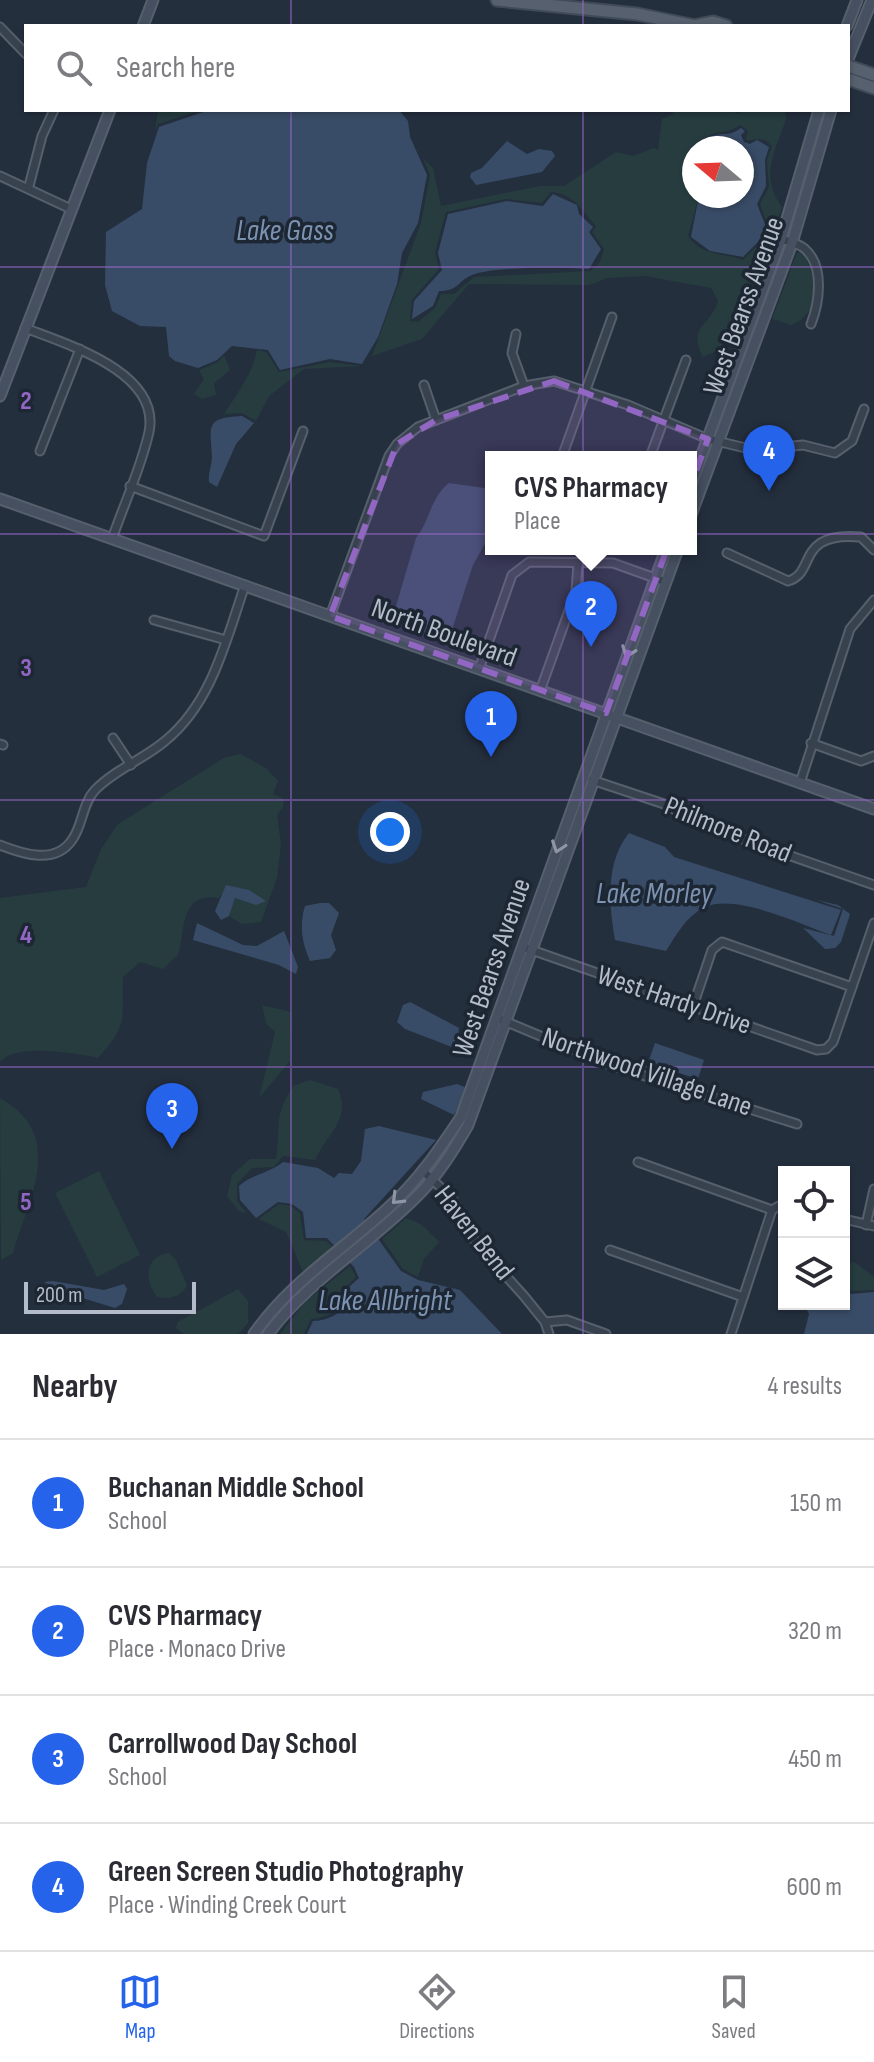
<!DOCTYPE html>
<meta charset="utf-8">
<style>
:root{--surface:#fff;--page:#f7f7f7;--text:#2b2b33;--muted:#7c7c81;--line:#e1e1e2;--accent:#2563eb}
body{margin:0;font-family:"Sofia Sans Condensed",sans-serif;background:var(--page);color:var(--text)}
.controls{position:absolute;right:24px;bottom:24px;display:grid;overflow:hidden;border-radius:0px;box-shadow:0 2px 6px #0004}
.controls button{width:72px;height:72px;display:grid;place-items:center;padding:0;border:0;border-bottom:2px solid var(--line);background:var(--surface);color:var(--text);font:40px sans-serif}
.compass{position:absolute;left:682px;top:136px;width:72px;height:72px;border-radius:50%;background:var(--surface);box-shadow:0 2px 6px #0004;rotate:289deg}
.scale{position:absolute;left:24px;bottom:20px;width:172px;box-sizing:border-box;padding-left:8px;border:4px solid #b4bcc9;border-top:0;font-size:22px;line-height:28px;white-space:nowrap;color:#b4bcc9;-webkit-text-stroke:6px #1d2633;paint-order:stroke}
.you{position:absolute;left:390px;top:832px;width:28px;height:28px;margin:-20px;border:6px solid #fff;border-radius:50%;background:#1a73e8;box-shadow:0 0 0 12px #1a73e833}
.badge{display:grid;place-items:center;width:52px;height:52px;border-radius:50%;background:var(--accent);color:#fff;font-size:26px;font-weight:700}
.pin{position:absolute;translate:-50% -66px;filter:drop-shadow(0 2px 4px #0008)}
.pin::after{content:'';position:absolute;top:42px;width:28px;height:24px;background:inherit;clip-path:polygon(0 0,100% 0,50% 100%)}
.popup{position:absolute;left:485px;top:451px;width:212px;height:104px;box-sizing:border-box;display:grid;place-content:center;border-radius:0px;background:var(--surface);filter:drop-shadow(0 2px 6px #0005);font-size:26px;white-space:nowrap;color:var(--muted)}
.popup b{font-size:30px;color:var(--text)}
.popup::after{content:'';position:absolute;left:50%;top:100%;margin-left:-16px;border:16px solid transparent;border-top-color:var(--surface)}
.list{margin:0;padding:0;list-style:none}
h2{display:flex;justify-content:space-between;align-items:center;height:104px;margin:0;padding:0 32px;font-size:34px}
h2 small{font-size:26px;font-weight:400;color:var(--muted)}
.list li{display:grid;grid-template-columns:52px 1fr auto;gap:24px;align-items:center;box-sizing:border-box;height:128px;padding:0 32px;border-top:2px solid var(--line)}
.list b{display:block;font-size:30px;white-space:nowrap}
.list p{margin:0;font-size:26px;white-space:nowrap;color:var(--muted)}
.list em{font-size:26px;font-style:normal;color:var(--muted)}
.icon{flex:none;width:44px;height:44px;fill:none;stroke:currentColor;stroke-width:2;stroke-linecap:round;stroke-linejoin:round}
.map{position:relative;flex:none;width:874px;height:1334px;overflow:hidden}
.search{position:absolute;background:var(--surface);box-shadow:0 2px 6px #0004;left:24px;right:24px;top:24px;height:88px;display:flex;align-items:center;gap:20px;box-sizing:border-box;padding:0 28px;border-radius:0px;color:var(--muted);font-size:30px}
.sheet{height:616px;background:var(--surface)}
nav{display:flex;justify-content:space-around;align-items:center;box-sizing:border-box;height:112px;border-top:2px solid var(--line);background:var(--surface);font-size:22px;color:var(--muted)}
nav a{display:grid;justify-items:center;gap:4px}
nav .on{color:var(--accent)}
.map>svg:first-child{display:block}
</style>
<div class="map">
<svg width="874" height="1334" viewBox="0 0 874 1334">
<rect width="100%" height="100%" fill="#242f3e"/>
<g fill="#263c3f" fill-rule="evenodd">
<polygon points="158,110 200,110 158,124 155,131"/>
<path d="M673 110H728L739 114 742 110H785L786 119C775 153 759 175 782 207L736 342 703 357C687 326 710 327 718 301L711 288 645 276 608 278 589 285 469 284 422 339 372 356 421 223 430 175 423 158 433 168 441 206 540 186H564L616 152 633 156 654 148 658 150 662 119 673 114ZM740 125 748 131 746 140C757 141 765 135 772 147L767 160 769 187 760 204 770 233 743 260C722 252 703 257 688 236L697 203 694 148C718 124 721 138 740 125ZM551 192C574 193 582 211 596 226L592 232 604 249 600 262 591 271 474 277 454 294H441L435 308 418 322 410 321 412 300 439 269 435 252 446 212 506 199 542 203Z"/>
<polygon points="797,253 804,253 815,282 814,306 801,320 791,325 772,319"/>
<path d="M257 350 266 352 279 372 330 362 361 366 304 369 269 396 256 421 242 413 224 414C238 392 252 375 257 350Z"/>
<polygon points="224,355 230,370 214,383 216,395 202,399 194,394 204,379 199,370 218,362"/>
<path d="M240 754 266 768 278 781 273 794 284 799 283 807 277 815 281 844 277 878 261 922 242 924 229 916 235 898 250 903 253 893C242 885 227 887 219 898 179 892 186 930 178 955L163 969 140 962 123 977C121 1018 130 1023 98 1058 75 1053 15 1043 0 1062V898L86 887 101 849 118 824 224 758Z"/>
<polygon points="262,1005 291,1012 290,1061 259,1098 275,1032 266,1023"/>
<path d="M310 1080 338 1089C352 1119 327 1134 315 1160L283 1156 274 1167 252 1168 237 1184V1201L247 1214 239 1211 227 1196 232 1175 250 1159H276C282 1124 272 1120 293 1086Z"/>
<path d="M0 1098C67 1136 29 1197 13 1253L1 1260Z"/>
<polygon points="99,1171 140,1255 97,1277 55,1193"/>
<polygon points="279,1204 291,1206 300,1213 304,1240 326,1241 333,1247 303,1272 286,1232 259,1219"/>
<polygon points="406,1218 421,1224 439,1242 424,1259 418,1277 403,1269 382,1239"/>
<path d="M169 1253 176 1260 187 1285C182 1297 168 1300 157 1297 144 1280 144 1257 169 1253Z"/>
<polygon points="844,1261 856,1263 874,1277 874,1290 852,1291 844,1283"/>
<path d="M350 1266 356 1277 347 1286C349 1308 330 1317 311 1319L304 1334H280L306 1301Z"/>
<polygon points="238,1289 248,1301 248,1323 238,1334 184,1334 176,1328 178,1322"/>
</g>
<g fill="#394c67">
<polygon points="209,110 399,110 408,121 410,137 427,175 418,223 402,253 397,284 378,337 362,364 330,359 280,370 268,350 232,346 217,360 198,368 175,361 169,356 166,327 140,326 112,311 105,285 106,232 142,209 147,163 159,127"/>
<path d="M741 128 745 131 741 135 744 142 750 144 757 140 769 147 765 160 766 186 757 204 768 232 743 257 710 251 691 237 699 196H742V148H699C717 125 724 141 741 128Z"/>
<polygon points="507,141 527,154 539,149 552,151 555,156 542,172 476,185 470,177 471,173 482,168"/>
<path d="M553 194 577 205 579 214 593 227 589 232 601 249 589 269C563 267 495 266 472 275 456 282 459 291 439 291L433 306 412 319 414 301 442 270 438 253 448 214 507 201 543 206Z"/>
<path d="M242 416 254 423 236 444 217 487 209 482C208 473 212 465 212 456 211 426 204 418 242 416Z"/>
<path d="M449 483 491 489V533L473 565 449 639 391 623 416 538C430 521 430 498 449 483Z"/>
<path d="M629 833 665 847 674 857 841 910 831 935C800 924 734 892 703 908 686 917 676 935 666 951L615 940C609 906 605 862 629 833Z"/>
<polygon points="226,885 249,890 266,901 256,905 235,898 229,916 221,920 215,911"/>
<polygon points="816,900 838,905 850,914 841,942 835,948 825,949 803,928 834,936 843,909"/>
<path d="M320 903H329L339 913 331 935 336 950 330 958 310 961C302 943 299 925 305 906Z"/>
<polygon points="197,923 243,945 257,946 284,931 298,967 296,974 279,965 193,940"/>
<polygon points="410,1002 459,1028 457,1043 452,1047 405,1029 397,1022 403,1005"/>
<polygon points="655,1043 704,1060 698,1079 648,1063"/>
<polygon points="457,1084 467,1088 454,1115 421,1099 423,1092"/>
<path d="M379 1126 436 1140 364 1219 401 1271 418 1280 460 1290 502 1334H307L313 1321C332 1321 353 1308 349 1287L359 1278 354 1267 327 1238H306L303 1212 292 1204 278 1202 256 1218 240 1200 239 1186C252 1174 270 1173 283 1162L318 1168 334 1178 339 1173 352 1174 361 1161 365 1129Z"/>
<polygon points="53,1281 104,1290 124,1284 127,1289 122,1304 115,1308 63,1292 44,1282"/>
<polygon points="844,1286 851,1294 874,1292 874,1334 804,1334 809,1314 804,1304 844,1304"/>
</g>
<g fill="none" stroke-linecap="round" stroke-linejoin="round">
<defs>
<g id="street">
<polyline points="0,27 26,54"/>
<polyline points="0,176 71,209"/>
<polyline points="29,186 42,136 54,110"/>
<path d="M781 239C788 241 800 244 805 249 825 267 819 303 811 324"/>
<path d="M25 328C66 344 161 372 149 432 141 468 124 504 112 539"/>
<polyline points="516,334 512,353 524,386"/>
<polyline points="424,385 436,420"/>
<polyline points="40,451 80,349"/>
<polyline points="562,457 612,317"/>
<polyline points="650,457 686,360"/>
<polyline points="130,486 264,536 303,431"/>
<path d="M727 553 788 581C817 573 795 531 861 537L874 550"/>
<polyline points="330,616 389,456 397,444 418,427 524,386 554,381 628,405 708,439 754,450 803,445 835,453 852,441 864,409"/>
<polyline points="154,620 226,640"/>
<polyline points="479,669 512,575 529,562 613,563 666,582"/>
<polyline points="540,691 576,591 578,563"/>
<polyline points="113,738 131,765"/>
<polyline points="811,743 861,761 874,756"/>
<polyline points="0,744 3,745"/>
<polyline points="592,780 664,804 714,829 874,885"/>
<polyline points="800,783 850,629 874,600"/>
<path d="M0 845C23 854 55 865 72 840 83 825 82 804 95 790 114 770 144 759 165 741 212 703 226 640 245 585"/>
<polyline points="523,947 817,1050 826,1049 833,1042 874,923"/>
<polyline points="693,1006 712,950 722,942 852,987"/>
<polyline points="497,1018 610,1065 797,1124"/>
<polyline points="638,1162 772,1210"/>
<polyline points="424,1172 452,1198 476,1243 524,1296 545,1322 549,1334"/>
<polyline points="772,1210 784,1203"/>
<polyline points="844,1219 874,1226"/>
<polyline points="866,1225 874,1189"/>
<polyline points="610,1250 743,1297"/>
<polyline points="545,1322 567,1320 606,1334"/>
<polyline points="731,1334 772,1210"/>
</g>
<g id="secondary">
<polyline points="143,26 153,0"/>
<polyline points="847,26 857,0"/>
<polyline points="848,59 872,0"/>
<polyline points="0,396 110,110"/>
<polyline points="691,484 781,239 819,110"/>
<polyline points="0,499 874,809"/>
<polyline points="691,515 792,243 831,110"/>
<path d="M254 1334C290 1282 343 1250 388 1208 418 1181 439 1150 461 1117L666 549"/>
<path d="M268 1334C311 1277 374 1242 422 1191 441 1171 455 1148 468 1125L678 549"/>
</g>
<g id="primary">
<polyline points="497,0 637,14 695,26"/>
<polyline points="694,26 713,22 726,26"/>
<polyline points="848,66 874,75"/>
<polyline points="848,79 874,88"/>
</g>
</defs>
<use href="#street" stroke="#565f6c" stroke-width="11"/>
<use href="#secondary" stroke="#565f6c" stroke-width="13"/>
<use href="#primary" stroke="#414a57" stroke-width="15"/>
<use href="#street" stroke="#38414e" stroke-width="7"/>
<use href="#secondary" stroke="#465061" stroke-width="9"/>
<use href="#primary" stroke="#56606e" stroke-width="11"/>
</g>
<defs><path id="oneway-chevron" d="M-2-3.5L2.5 0L-2 3.5" fill="none" stroke-width="1.6" stroke-linecap="round" stroke-linejoin="round" transform="scale(2)"/></defs>
<g stroke="#8e96a5">
<use href="#oneway-chevron" transform="translate(628 652) rotate(110)"/>
<use href="#oneway-chevron" transform="translate(558 847) rotate(109)"/>
<use href="#oneway-chevron" transform="translate(397 1199) rotate(135)"/>
</g>
<path fill="#9266c3" fill-opacity="0.2" stroke="#9266c3" stroke-width="6" stroke-dasharray="16 10" stroke-linejoin="round" d="M554 381 708 439 606 713 330 616 397 444 436 420Z"/>
<path fill="none" stroke="#9266c3" stroke-width="2" stroke-opacity="0.55" d="M291 0V26M583 0V26M291 110V1334M583 110V1334M0 267H874M0 534H874M0 800H874M0 1067H874"/>
<g text-anchor="middle" dominant-baseline="central" stroke-width="7" stroke-linejoin="round" paint-order="stroke">
<g font-size="28" fill="#b4bcc9" stroke="#1d2633">
<text transform="translate(744 306) rotate(-70)">West Bearss Avenue</text>
<text transform="translate(444 633) rotate(20)">North Boulevard</text>
<text transform="translate(728 830) rotate(22)">Philmore Road</text>
<text transform="translate(492 968) rotate(-71)">West Bearss Avenue</text>
<text transform="translate(674 1000) rotate(19)">West Hardy Drive</text>
<text transform="translate(647 1072) rotate(19)">Northwood Village Lane</text>
<text transform="translate(474 1233) rotate(52)">Haven Bend</text>
</g>
<g font-size="30" font-style="italic" fill="#7c92b1" stroke="#1d2633">
<text x="285" y="231">Lake Gass</text>
<text x="654" y="894">Lake Morley</text>
<text x="385" y="1301">Lake Allbright</text>
</g>
</g>
<g font-size="26" text-anchor="middle" font-weight="bold" fill="#9266c3" stroke="#1d2633" stroke-width="7" stroke-linejoin="round" paint-order="stroke">
<text x="26" y="409">2</text>
<text x="26" y="676">3</text>
<text x="26" y="943">4</text>
<text x="26" y="1210">5</text>
</g>
</svg>
<div class="controls">
<button><svg class="icon" aria-label="locate" viewBox="0 0 24 24"><circle cx="12" cy="12" r="6"/><path d="M12 2v4M12 18v4M2 12h4M18 12h4"/></svg></button>
<button><svg class="icon" aria-label="layers" viewBox="0 0 24 24"><path d="M12 4l9 5-9 5-9-5zM3 14l9 5 9-5"/></svg></button>
</div>
<svg class="compass" viewBox="-18 -18 36 36"><path d="M0-13l5 13h-10z" fill="#e53935"/><path d="M0 13l5-13h-10z" fill="#7c7c81"/></svg>
<div class="scale">200 m</div>
<div class="you"></div>
<div class="pin badge" style="left:491px;top:757px">1</div>
<div class="pin badge" style="left:591px;top:647px">2</div>
<div class="popup"><b>CVS Pharmacy</b>Place</div>
<div class="pin badge" style="left:172px;top:1149px">3</div>
<div class="pin badge" style="left:769px;top:491px">4</div>
<div class="search"><svg class="icon" aria-label="search" viewBox="0 0 24 24"><circle cx="10" cy="10" r="6"/><path d="M15 15l6 6"/></svg>Search here</div>
</div>
<section class="sheet">
<h2>Nearby<small>4 results</small></h2>
<ul class="list">
<li><span class="badge">1</span><div><b>Buchanan Middle School</b><p>School</p></div><em>150 m</em></li>
<li><span class="badge">2</span><div><b>CVS Pharmacy</b><p>Place · Monaco Drive</p></div><em>320 m</em></li>
<li><span class="badge">3</span><div><b>Carrollwood Day School</b><p>School</p></div><em>450 m</em></li>
<li><span class="badge">4</span><div><b>Green Screen Studio Photography</b><p>Place · Winding Creek Court</p></div><em>600 m</em></li>
</ul>
</section>
<nav>
<a class="on"><svg class="icon" aria-label="map" viewBox="0 0 24 24"><path d="M3 6l6-2 6 2 6-2v14l-6 2-6-2-6 2zM9 4v14M15 6v14"/></svg>Map</a>
<a><svg class="icon" aria-label="directions" viewBox="0 0 24 24"><path d="M12 3l9 9-9 9-9-9zM9 14v-3h6M13 9l2 2-2 2"/></svg>Directions</a>
<a><svg class="icon" aria-label="saved" viewBox="0 0 24 24"><path d="M7 4h10v16l-5-4-5 4z"/></svg>Saved</a>
</nav>
